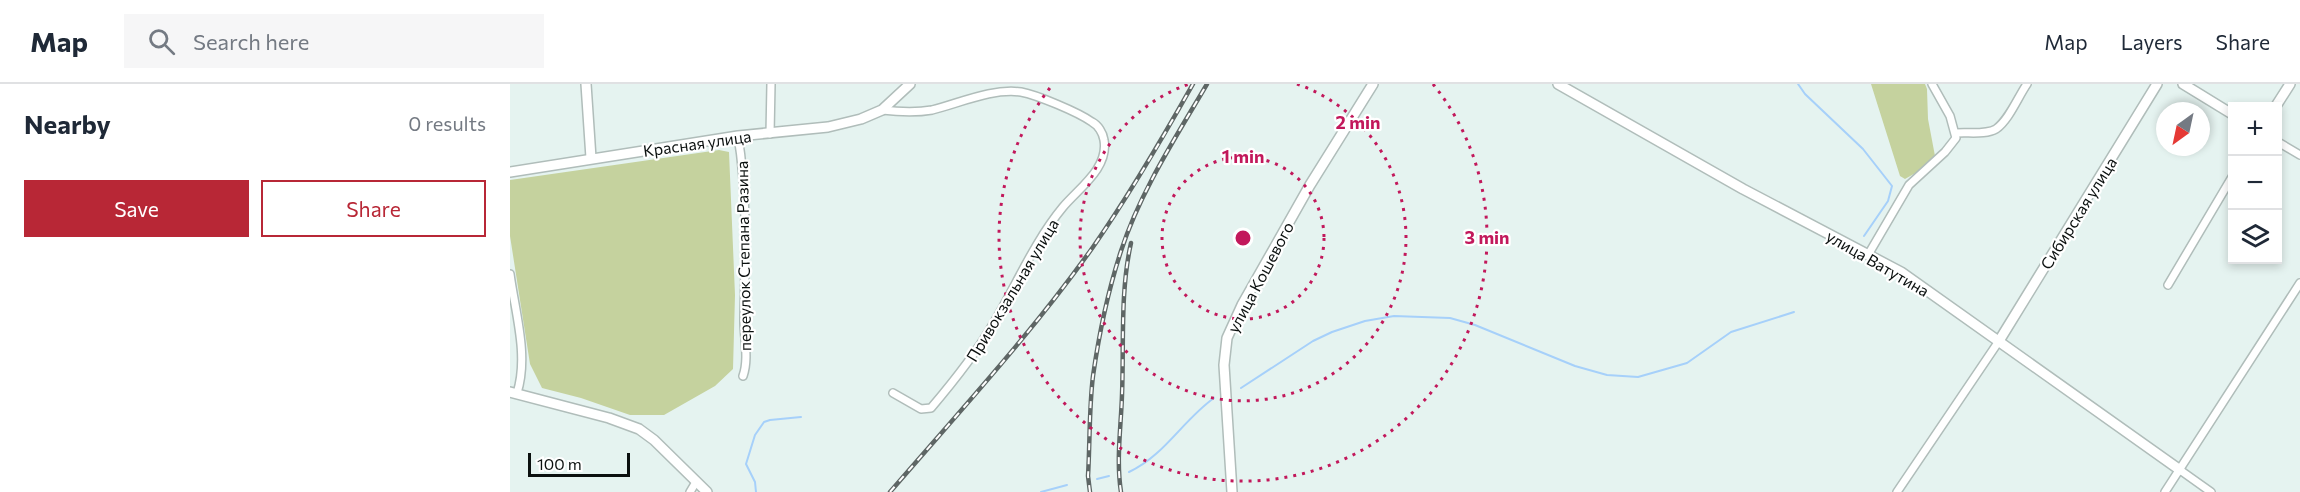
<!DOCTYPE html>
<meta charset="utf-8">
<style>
:root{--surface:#fff;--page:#f6f6f7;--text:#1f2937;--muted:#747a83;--line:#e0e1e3;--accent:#b82736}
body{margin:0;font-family:Commissioner,sans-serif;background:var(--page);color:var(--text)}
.controls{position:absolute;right:18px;top:18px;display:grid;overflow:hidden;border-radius:0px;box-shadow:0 3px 9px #0003}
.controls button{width:54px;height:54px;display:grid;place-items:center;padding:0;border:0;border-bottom:2px solid var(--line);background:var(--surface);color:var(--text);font:30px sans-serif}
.compass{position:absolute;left:1646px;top:18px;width:54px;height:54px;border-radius:50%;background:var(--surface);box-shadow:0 3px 9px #0003;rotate:213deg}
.scale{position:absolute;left:18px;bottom:15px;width:102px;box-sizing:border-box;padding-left:6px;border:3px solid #0b100f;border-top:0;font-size:16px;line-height:21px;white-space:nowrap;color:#0b100f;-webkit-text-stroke:4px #fff;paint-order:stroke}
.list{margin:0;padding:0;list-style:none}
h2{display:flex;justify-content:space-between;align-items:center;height:78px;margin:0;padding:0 24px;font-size:26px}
h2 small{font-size:20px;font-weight:400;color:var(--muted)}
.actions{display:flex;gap:12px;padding:18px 24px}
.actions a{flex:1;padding:14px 0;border:2px solid var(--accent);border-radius:0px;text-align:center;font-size:21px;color:var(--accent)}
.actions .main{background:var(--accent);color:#fff}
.icon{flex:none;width:33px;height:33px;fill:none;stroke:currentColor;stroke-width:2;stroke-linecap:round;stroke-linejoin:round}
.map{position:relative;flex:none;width:1790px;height:408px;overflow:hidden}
header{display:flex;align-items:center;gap:36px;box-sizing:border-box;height:84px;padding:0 30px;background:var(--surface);border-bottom:2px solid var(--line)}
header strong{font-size:28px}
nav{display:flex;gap:33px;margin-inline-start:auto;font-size:21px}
.search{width:420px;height:54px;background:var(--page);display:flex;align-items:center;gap:15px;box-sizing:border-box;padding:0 21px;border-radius:0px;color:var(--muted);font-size:22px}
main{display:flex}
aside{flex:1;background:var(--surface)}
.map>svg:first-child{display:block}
</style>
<header>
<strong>Map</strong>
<div class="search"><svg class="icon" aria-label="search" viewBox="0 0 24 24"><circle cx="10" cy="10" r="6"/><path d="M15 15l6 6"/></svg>Search here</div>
<nav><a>Map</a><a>Layers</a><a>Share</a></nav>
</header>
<main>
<aside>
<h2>Nearby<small>0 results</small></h2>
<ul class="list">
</ul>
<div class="actions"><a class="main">Save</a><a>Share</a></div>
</aside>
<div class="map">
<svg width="1790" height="408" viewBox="0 0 1790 408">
<rect width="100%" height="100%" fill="#e5f3f0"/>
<g fill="#c5d29e">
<polygon points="1361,0 1415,0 1417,5 1418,35 1425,72 1409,87 1395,95 1390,92"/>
<polygon points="209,66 219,68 225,211 223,285 205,302 154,331 120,331 71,314 32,304 20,280 0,152 0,96"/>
</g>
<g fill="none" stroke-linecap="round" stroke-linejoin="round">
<g stroke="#a6d0fa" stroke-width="2">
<polyline points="1288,0 1295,10 1353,65 1382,102 1378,117 1354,152"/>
<polyline points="731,304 803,257 822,248 855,237 884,232 940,234 965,241 1065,282 1097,291 1128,293 1177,279 1221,248 1284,228"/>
<path d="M619 388C654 372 673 336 704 314"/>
<polyline points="587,395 599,392"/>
<polyline points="246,408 245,398 236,380 245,351 254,338 260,336 291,333"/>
<polyline points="531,408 557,401"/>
</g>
<defs>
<g id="minor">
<path d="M372 26C389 28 405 29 422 26 450 19 482 4 511 8 527 11 568 28 582 38 588 41 593 49 594 56 599 84 569 104 553 123 524 158 506 202 483 240 465 271 444 297 421 324L411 325 383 309"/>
<path d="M1447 49C1458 48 1476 51 1486 45 1499 36 1508 13 1517 0"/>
<polyline points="260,50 261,0"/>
<path d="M228 52C238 113 235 175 234 237 234 255 239 275 233 292"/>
<polyline points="1768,58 1790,71"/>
<polyline points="1358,171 1399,101 1435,68 1446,54 1440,32 1422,0"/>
<path d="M0 190C5 228 19 272 7 309"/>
<polyline points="1658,201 1722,93"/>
<polyline points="1670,386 1701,408"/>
<polyline points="180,408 186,398"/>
<polyline points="1387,408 1489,257"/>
<polyline points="1655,408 1790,199"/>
</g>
<g id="tertiary">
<polyline points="76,0 81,74"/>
<polyline points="1048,0 1233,105 1391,188 1670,386"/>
<polyline points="1673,0 1722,30"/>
<polyline points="1766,22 1780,0"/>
<polyline points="0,88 228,52 318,43 351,35 372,26 400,0"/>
<polyline points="1489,257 1647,0"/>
<polyline points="0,308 99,334 129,345 144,356 197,408"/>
<polyline points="722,408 714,281 717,254 732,221 800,101 863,0"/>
</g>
</defs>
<use href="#minor" stroke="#b0bdba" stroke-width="10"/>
<use href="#tertiary" stroke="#b0bdba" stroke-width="12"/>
<use href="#minor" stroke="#fff" stroke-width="7"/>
<use href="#tertiary" stroke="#fff" stroke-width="9"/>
<defs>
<g id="rail">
<path d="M380 408C449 328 522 249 583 163 620 110 652 55 683 0"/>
<path d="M580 408 578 392C580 359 579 324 583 292 589 250 598 207 611 167 630 108 666 53 697 0"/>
<path d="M611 408C606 376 611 343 612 311 614 261 610 208 621 159"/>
</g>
</defs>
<use href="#rail" stroke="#5e6665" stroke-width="4.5"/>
<use href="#rail" stroke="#fff" stroke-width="2" stroke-dasharray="7" stroke-linecap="butt"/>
</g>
<g fill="none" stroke="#c2185b" stroke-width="3" stroke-dasharray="3 6">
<circle cx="733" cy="154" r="81"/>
<path d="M787 0A163 163 0 1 1 679 0"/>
<path d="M923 0A244 244 0 1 1 543 0"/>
</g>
<g text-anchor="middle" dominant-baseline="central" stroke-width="4.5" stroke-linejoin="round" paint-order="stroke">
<g font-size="16" fill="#0b100f" stroke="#fff">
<text transform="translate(187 59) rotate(-8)">Красная улица</text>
<text transform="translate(1568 129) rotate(-58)">Сибирская улица</text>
<text transform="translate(233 172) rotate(-91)">переулок Степана Разина</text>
<text transform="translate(1368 179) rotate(30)">улица Ватутина</text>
<text transform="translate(750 193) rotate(-62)">улица Кошевого</text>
<text transform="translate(502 206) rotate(-59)">Привокзальная улица</text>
</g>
</g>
<circle cx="733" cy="154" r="9" fill="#c2185b" stroke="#fff" stroke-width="3"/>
<g font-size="18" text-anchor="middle" font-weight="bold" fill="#c2185b" stroke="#fff" stroke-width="4.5" stroke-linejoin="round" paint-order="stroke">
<text x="848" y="45">2 min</text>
<text x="733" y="79">1 min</text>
<text x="977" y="160">3 min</text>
</g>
</svg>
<div class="controls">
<button>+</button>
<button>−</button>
<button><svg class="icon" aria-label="layers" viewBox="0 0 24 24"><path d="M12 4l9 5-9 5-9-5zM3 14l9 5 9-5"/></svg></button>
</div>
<svg class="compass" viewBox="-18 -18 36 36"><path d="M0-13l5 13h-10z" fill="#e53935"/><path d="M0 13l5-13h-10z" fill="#747a83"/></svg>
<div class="scale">100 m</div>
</div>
</main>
